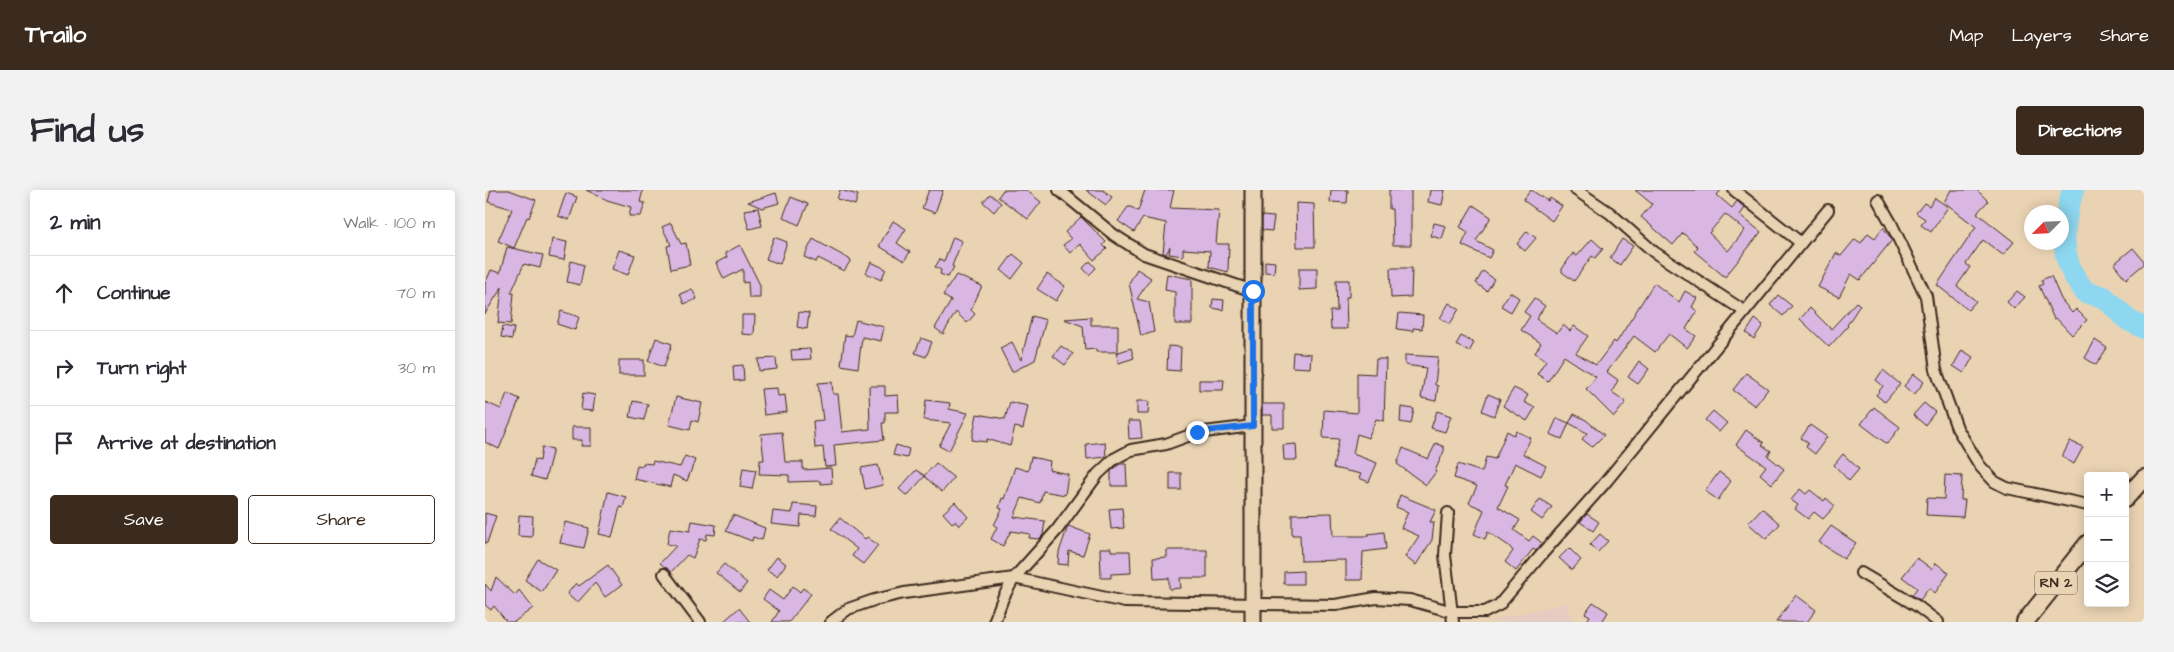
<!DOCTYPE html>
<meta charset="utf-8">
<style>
:root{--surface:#fff;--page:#f2f2f3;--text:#2b2b33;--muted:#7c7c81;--line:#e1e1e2;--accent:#3b2a1e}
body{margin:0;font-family:"Architects Daughter",sans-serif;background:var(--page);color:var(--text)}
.controls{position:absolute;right:15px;bottom:15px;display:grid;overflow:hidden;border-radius:5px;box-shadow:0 2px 12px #0003}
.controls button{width:45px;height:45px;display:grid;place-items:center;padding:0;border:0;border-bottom:1px solid var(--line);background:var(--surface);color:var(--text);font:25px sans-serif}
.compass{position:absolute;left:1539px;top:15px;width:45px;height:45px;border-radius:50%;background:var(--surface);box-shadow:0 2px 12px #0003;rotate:246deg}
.stop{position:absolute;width:15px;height:15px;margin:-11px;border:4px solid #1a73e8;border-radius:50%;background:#fff}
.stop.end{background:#1a73e8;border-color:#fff;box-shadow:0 1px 5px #0008}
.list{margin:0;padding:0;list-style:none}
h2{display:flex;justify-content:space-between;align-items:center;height:65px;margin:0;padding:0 20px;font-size:21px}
h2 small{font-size:16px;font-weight:400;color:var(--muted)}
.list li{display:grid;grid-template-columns:32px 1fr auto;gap:15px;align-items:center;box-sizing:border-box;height:75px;padding:0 20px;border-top:1px solid var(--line)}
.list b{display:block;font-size:19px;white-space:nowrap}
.list em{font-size:16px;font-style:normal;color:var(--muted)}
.actions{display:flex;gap:10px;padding:15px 20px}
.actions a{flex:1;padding:11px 0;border:1px solid var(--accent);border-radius:5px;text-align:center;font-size:18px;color:var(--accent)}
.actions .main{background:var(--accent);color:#fff}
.icon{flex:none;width:28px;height:28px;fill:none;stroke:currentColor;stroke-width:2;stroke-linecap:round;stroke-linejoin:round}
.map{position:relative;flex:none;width:1659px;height:432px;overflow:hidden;border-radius:5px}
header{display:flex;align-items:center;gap:30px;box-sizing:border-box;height:70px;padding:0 25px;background:var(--accent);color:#fff}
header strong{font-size:24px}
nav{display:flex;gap:28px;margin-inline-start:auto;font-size:18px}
.intro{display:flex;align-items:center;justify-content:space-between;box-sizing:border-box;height:120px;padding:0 30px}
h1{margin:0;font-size:35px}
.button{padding:12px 22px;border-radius:5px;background:var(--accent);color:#fff;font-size:18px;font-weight:700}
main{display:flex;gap:30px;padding:0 30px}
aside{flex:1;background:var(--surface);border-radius:5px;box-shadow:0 2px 12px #0003}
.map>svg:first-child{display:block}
</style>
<header>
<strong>Trailo</strong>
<nav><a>Map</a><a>Layers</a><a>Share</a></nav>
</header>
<div class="intro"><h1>Find us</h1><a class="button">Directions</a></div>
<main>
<aside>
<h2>2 min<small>Walk · 100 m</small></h2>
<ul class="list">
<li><svg class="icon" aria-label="ahead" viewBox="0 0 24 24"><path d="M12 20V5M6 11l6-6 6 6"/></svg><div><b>Continue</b></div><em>70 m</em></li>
<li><svg class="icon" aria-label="right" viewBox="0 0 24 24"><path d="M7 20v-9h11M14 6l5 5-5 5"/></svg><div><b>Turn right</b></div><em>30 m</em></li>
<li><svg class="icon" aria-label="arrive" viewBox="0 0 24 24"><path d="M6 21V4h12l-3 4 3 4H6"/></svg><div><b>Arrive at destination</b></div></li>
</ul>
<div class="actions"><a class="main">Save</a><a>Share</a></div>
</aside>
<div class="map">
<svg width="1659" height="432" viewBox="0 0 1659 432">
<rect width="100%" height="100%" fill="#ead3b3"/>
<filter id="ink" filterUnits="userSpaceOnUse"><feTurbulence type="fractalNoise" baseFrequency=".02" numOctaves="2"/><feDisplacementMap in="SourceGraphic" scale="10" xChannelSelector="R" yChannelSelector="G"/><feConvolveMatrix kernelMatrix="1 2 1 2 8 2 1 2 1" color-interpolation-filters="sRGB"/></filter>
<g filter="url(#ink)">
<polygon fill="#e5cbc1" points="1081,413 1089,432 1000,432"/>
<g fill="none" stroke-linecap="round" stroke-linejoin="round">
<path stroke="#8ed7f0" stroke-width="22" d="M1588 0C1580 26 1574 56 1587 82 1590 89 1596 95 1600 102L1619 107 1643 130 1659 138"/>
</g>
<g fill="#d9b7e2" stroke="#3b2a1e" fill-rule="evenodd">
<polygon points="6,0 24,0 51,10 44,28 42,27 29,58 13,51 27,19 3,12"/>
<polygon points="101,0 158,0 155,12 160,13 156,26 144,26 146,17 122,10"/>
<polygon points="355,0 373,5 370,15 352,9"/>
<polygon points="444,0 458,0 450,23 437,18"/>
<polygon points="518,0 541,0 556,12 543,29 513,7"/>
<polygon points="601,0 618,0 627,7 621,15"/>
<polygon points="660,0 689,0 685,18 734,20 731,54 744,54 743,82 724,77 725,61 698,59 698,66 684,64 685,57 681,64 678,63 681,33 658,28 649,42 633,31 643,17 646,17 653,21"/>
<polygon points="846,0 863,0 862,13 845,12"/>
<polygon points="904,0 926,0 926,55 908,55 907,19 904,19"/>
<polygon points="945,0 960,0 957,15 943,12"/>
<polygon points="1046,0 1063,11 1065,8 1077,16 1067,31 1038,10"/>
<path d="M1150 0H1236L1232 5 1247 18 1252 11 1260 18 1255 25 1276 42 1240 87 1209 61 1213 57 1198 43 1188 55 1156 27 1167 14ZM1240 24 1260 40 1243 61 1224 43Z"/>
<polygon points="1466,0 1492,0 1503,11 1492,23 1529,52 1518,65 1498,50 1481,74 1485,77 1472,96 1491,111 1483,120 1452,95 1491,37 1459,12"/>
<polygon points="81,3 92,7 84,30 73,26"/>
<polygon points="291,3 294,13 277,18 263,12"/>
<polygon points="505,4 516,13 509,22 498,12"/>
<polygon points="306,7 323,14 314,35 298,27"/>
<polygon points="1450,8 1463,17 1446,42 1436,35 1440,29 1431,23 1439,13 1444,16"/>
<polygon points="811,13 829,14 830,57 812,57"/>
<polygon points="988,15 1006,27 991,51 1008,60 1004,68 977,55 983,42 975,37"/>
<polygon points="273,18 277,36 264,39 259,20"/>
<polygon points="777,26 789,27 787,41 777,40"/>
<polygon points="596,27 621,52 618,55 622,59 609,70 595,54 585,63 578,55 586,49 580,42"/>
<polygon points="408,31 421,39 412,53 425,62 419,71 394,56"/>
<polygon points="186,33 196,54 201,53 205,75 186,79 182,56 186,55 177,37"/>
<polygon points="949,33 961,36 957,49 946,46"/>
<polygon points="1398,37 1407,50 1375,90 1366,84 1354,107 1333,97 1351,63 1356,66 1370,49 1376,53 1383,43 1390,48"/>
<polygon points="1042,41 1051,48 1040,61 1032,54"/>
<polygon points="289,47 302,52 295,74 281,69"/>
<polygon points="468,47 477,51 467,76 469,77 463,87 455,84 456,80 450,77 455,69 459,71"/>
<polygon points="67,49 82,52 79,70 64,67"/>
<polygon points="328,49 366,70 359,81 333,68 331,72 319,67"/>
<polygon points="1107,49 1118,59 1110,68 1107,66 1089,91 1077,82 1077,79 1088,63 1092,66"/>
<polygon points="1137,49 1148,56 1135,75 1125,68"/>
<polygon points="255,55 275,95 275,108 264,108 263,92 258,93 258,79 239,89 231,73 242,67 240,63"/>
<polygon points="22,57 58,65 55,78 39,74 26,103 29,103 26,134 13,133 17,97 0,124 0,94 6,80 15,83"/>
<polygon points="1648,58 1659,71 1659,74 1641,89 1629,74"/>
<polygon points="134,60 150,65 143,85 127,79"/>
<polygon points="528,64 539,73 527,89 516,80"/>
<polygon points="86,71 99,75 95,95 82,92"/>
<polygon points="605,71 611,78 604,85 598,78"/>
<polygon points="780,71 790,72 789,83 780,82"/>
<polygon points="386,72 401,79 396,90 381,83"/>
<polygon points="814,78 832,78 832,99 814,100"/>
<polygon points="905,78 927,78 926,107 906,108"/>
<polygon points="652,79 666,88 652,109 664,112 669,142 656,146 644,93"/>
<polygon points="998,81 1009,89 1002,101 991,93"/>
<polygon points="562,84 580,96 571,111 552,99"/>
<polygon points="682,84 707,89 707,134 690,134 690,102 680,100"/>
<polygon points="471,85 497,96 486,120 490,124 482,133 471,122 458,144 450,138 466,111 458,105"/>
<polygon points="1566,86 1576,109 1587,123 1591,119 1602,130 1587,145 1571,128 1569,129 1554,96 1558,94 1556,90"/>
<polygon points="851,90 864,90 864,107 861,107 862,139 846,139 845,121 852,121"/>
<polygon points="1169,93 1194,112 1200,101 1212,108 1207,117 1212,121 1201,139 1211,146 1202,158 1184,144 1170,162 1149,146 1122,182 1133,190 1127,202 1141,212 1129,227 1101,199 1111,187 1079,166 1063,191 1052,184 1061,170 1050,163 1056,153 1036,140 1045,126 1039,122 1049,108 1060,116 1051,129 1072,143 1078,135 1085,141 1089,136 1103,146 1091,163 1111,175 1129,151 1131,153"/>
<polygon points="207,99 212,109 199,114 195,104"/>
<polygon points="1532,101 1540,107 1529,119 1522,112"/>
<polygon points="1025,102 1034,108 1026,122 1016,116"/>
<polygon points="1293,105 1307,116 1298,126 1285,115"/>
<polygon points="728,109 739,110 738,120 727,118"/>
<polygon points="1371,112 1375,115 1362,135 1363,136 1344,157 1315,129 1325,118 1346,139"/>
<polygon points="964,113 974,119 965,134 955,128"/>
<polygon points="76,121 94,127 90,140 72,134"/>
<polygon points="314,122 324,123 322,139 312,137"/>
<polygon points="914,123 938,125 937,139 928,138 928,141 912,139"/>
<polygon points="257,125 270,125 269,145 257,144"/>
<polygon points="547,126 561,130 550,170 527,182 515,158 527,152 536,170"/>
<polygon points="606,127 606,135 633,135 633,162 611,162 611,159 600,160 598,136 579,129"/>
<polygon points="1270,129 1278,135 1269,149 1261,143"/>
<polygon points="371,130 399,137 396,151 377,147 373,178 356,175 360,145 367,146"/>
<polygon points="18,136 29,138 27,149 16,147"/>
<polygon points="976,146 989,153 984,162 971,155"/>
<polygon points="171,148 187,154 179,177 163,171"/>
<polygon points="436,148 447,152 441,167 430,163"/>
<polygon points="1610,150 1622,158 1611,175 1600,168"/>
<polygon points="576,156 588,164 580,175 568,166"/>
<polygon points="683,156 696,157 695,181 682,180"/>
<polygon points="646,158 649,168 634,173 631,163"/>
<polygon points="325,159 326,169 307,170 306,160"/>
<polygon points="1477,160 1488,167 1479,183 1468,176"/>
<polygon points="808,162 826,164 825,178 807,177"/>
<polygon points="920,165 953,167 950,195 953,196 951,211 936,208 941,178 920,175"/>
<polygon points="291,168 292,179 274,181 273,169"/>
<polygon points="891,169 901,169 899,231 891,229 883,248 872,244 868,264 892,273 884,292 874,288 876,284 848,278 854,249 838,248 839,220 872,223 872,183 890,184"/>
<rect x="134" y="170" width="25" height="15"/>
<polygon points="1154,171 1164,179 1153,194 1143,187"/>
<polygon points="258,175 259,190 249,191 248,176"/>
<polygon points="1398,180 1415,194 1400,212 1391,205 1398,196 1391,190"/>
<polygon points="1261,183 1283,199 1270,216 1248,200"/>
<polygon points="1429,184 1439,192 1429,205 1419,196"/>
<polygon points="714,190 739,190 738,200 714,200"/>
<polygon points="347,192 348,204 353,204 357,242 385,239 384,196 400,196 400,206 413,205 414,222 400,222 400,233 397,233 399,250 349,255 351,276 340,277 338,257 330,258 328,231 338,230 333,193"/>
<polygon points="292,198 293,206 300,205 302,222 279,225 276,199"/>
<polygon points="1029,198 1043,205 1039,212 1050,218 1042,231 1018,216"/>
<polygon points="22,203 35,209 14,259 0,252 0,212 16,219"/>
<polygon points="98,203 110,205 108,221 96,220"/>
<polygon points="1003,204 1015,209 1009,226 997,221"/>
<polygon points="191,207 217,213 213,232 207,230 205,240 184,235"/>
<polygon points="441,210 465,213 464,219 483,223 464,261 454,256 466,233 439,230"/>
<polygon points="148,211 163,214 159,230 145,227"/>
<polygon points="652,211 664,211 663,224 652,224"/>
<polygon points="525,212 543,216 538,239 530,237 525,256 502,249 502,252 487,250 492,224 520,229"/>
<polygon points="1439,213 1450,222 1440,235 1428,225"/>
<polygon points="777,214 799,214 799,238 787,238 787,225 777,225"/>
<polygon points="916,217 929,219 926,234 915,232"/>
<polygon points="1389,217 1415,237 1402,254 1376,234"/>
<polygon points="952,221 966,226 960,242 946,238"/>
<polygon points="1228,221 1242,233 1234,242 1220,230"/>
<polygon points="1089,224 1101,230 1119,245 1107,257 1097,249 1102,243 1084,233"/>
<polygon points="1072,228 1084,233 1077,249 1065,244"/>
<polygon points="643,231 655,231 657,248 644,249"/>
<polygon points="1325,235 1342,247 1330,264 1321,257 1323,253 1316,248"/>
<polygon points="87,237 106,237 106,256 96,256 97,250 87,250"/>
<polygon points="1261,240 1279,253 1277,255 1286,261 1283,266 1299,279 1287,294 1275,284 1281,276 1251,255"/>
<polygon points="1022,241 1029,245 1031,241 1046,248 1038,264 1061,276 1056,286 1030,273 1020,295 1023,296 1013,317 1035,330 1029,340 1044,351 1048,346 1057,353 1051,361 1048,359 1031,381 1020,372 1028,361 1024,356 1003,342 1000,349 989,344 999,320 984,313 992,296 969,288 973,274 997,282 1001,267 1010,269"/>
<polygon points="297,242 300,272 318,272 318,280 346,278 347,293 336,294 335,291 304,292 304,285 274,284 275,270 279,270 276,244"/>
<polygon points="1585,251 1598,257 1589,274 1577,267"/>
<polygon points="620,252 621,267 602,269 601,254"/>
<polygon points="951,253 959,257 959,261 950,281 951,282 941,295 912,274 918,258 943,269"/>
<polygon points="811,254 812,270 799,270 798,255"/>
<polygon points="411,255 424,259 422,268 408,265"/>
<polygon points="57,257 68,259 60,290 46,286 50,269 55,271"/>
<polygon points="1358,264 1374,279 1364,291 1349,275"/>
<polygon points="200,266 210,270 202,291 188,285 185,297 149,289 152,275 158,276 158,273 167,274 168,271 195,277"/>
<polygon points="546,267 565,271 564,280 583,284 580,305 558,301 555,313 537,308 529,327 560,331 558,345 554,349 544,348 545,344 526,341 518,356 506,349 512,337 509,335 517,319 514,318 517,308 519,309 530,277 543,281"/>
<polygon points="451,273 469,288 457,302 439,286"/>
<polygon points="635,274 641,274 642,296 626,296 626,281"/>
<polygon points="393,275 398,295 380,299 376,278"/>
<polygon points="258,278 271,280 267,299 255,297"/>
<polygon points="431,280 440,286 422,306 414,299"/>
<polygon points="1234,282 1246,291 1233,310 1220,301"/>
<rect x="685" y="283" width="11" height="17"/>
<polygon points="1460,285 1477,286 1476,310 1480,310 1478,327 1441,325 1442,308 1459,309"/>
<polygon points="1315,299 1321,304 1325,300 1339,311 1341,308 1350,316 1338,329 1329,322 1323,329 1310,319 1313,315 1306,310"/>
<polygon points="123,302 141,307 138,318 135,317 127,347 114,344"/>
<polygon points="915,305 951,320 945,332 949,332 947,350 931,375 920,367 934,346 916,338 923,322 911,317"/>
<polygon points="1055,309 1067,317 1057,330 1046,322"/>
<polygon points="470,312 483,327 474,336 470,331 467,333 458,323"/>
<polygon points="308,314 332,316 331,326 316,325 315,337 286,334 288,321 307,323"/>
<polygon points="637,318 639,338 626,339 624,319"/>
<polygon points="1277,318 1295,334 1281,349 1263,333"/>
<polygon points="0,323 11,326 2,353 0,353"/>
<polygon points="847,323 848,346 884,346 883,344 899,342 901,359 878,362 877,390 861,390 861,370 816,371 815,345 807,345 807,324"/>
<polygon points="1102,324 1114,332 1108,341 1095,332"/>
<polygon points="34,325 48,326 47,347 33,346"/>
<polygon points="248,325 280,338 277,350 268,347 267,351 241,341"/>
<polygon points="355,328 380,349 382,347 393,355 378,374 367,366 372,359 346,339"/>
<polygon points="207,331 231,335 230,345 222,344 221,350 215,349 208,368 202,365 186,382 175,373 191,356 182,354 185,338 205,341"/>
<polygon points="80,332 104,338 99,358 75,353"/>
<polygon points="583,336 605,344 598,365 584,361 583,375 573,374 574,362"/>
<polygon points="1346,336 1371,353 1359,369 1334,352"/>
<polygon points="1115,344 1123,351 1113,362 1105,355"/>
<polygon points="615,358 626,358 626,361 645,361 646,383 626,384 626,388 616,388"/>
<polygon points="1084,358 1096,370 1087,380 1074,368"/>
<polygon points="682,360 722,360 722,388 695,388 696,398 684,399 684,388 669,389 668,368 682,367"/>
<polygon points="292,367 301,374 292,386 282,380"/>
<polygon points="1432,368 1447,379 1451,373 1464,383 1450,403 1444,398 1435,410 1427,405 1432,398 1417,387"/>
<polygon points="53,369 71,380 57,402 40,390"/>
<polygon points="239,374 262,393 255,402 231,383"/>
<polygon points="123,375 137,395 120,407 110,393 92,413 82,404 91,393 94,396"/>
<polygon points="818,381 818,394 799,394 799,382"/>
<polygon points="11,387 30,405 34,400 48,418 29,432 22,432 9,416 6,420 0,415 0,394 6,401"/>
<polygon points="308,396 315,402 318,398 326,404 304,432 287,432 294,421 278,409 284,400 298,410"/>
<polygon points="1311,405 1331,420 1322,432 1291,432"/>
<polygon points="1108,412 1123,422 1117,432 1101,432 1105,426 1100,423"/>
<polygon points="254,418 265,432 238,432"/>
</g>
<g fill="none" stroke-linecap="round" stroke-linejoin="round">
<defs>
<g id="street">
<polyline points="574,0 629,45 659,64 768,101"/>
<polyline points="1091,0 1125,23 1169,62 1259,121"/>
<polyline points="1249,0 1316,53"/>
<polyline points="1393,10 1406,33 1441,106 1451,180 1472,238 1495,276 1510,292 1522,298 1603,315"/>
<polyline points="963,323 960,365 968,432"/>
<polyline points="1376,383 1432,416 1453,432"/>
<polyline points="179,384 215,432"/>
<polyline points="346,432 363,419 389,410 419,403 529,388 640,412 850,415 891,408 925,410 968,422 1000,422 1014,415 1057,364 1119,294 1343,20"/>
<polyline points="509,432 518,408 529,388 572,340 613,284 629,269 646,260 681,254 711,243 768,236"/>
</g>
<polyline id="secondary" points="768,432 768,0"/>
<g id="primary">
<polyline points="1640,309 1659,288"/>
<polyline points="1540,432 1603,353"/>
</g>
</defs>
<use href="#street" stroke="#3b2a1e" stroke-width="14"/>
<use href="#secondary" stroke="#3b2a1e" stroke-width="19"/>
<use href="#primary" stroke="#3b2a1e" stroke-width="20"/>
<use href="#street" stroke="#ead3b3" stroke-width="10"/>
<use href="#secondary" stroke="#ead3b3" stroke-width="15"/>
<use href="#primary" stroke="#ead3b3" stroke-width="16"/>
</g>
</g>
<g fill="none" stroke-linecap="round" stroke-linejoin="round" filter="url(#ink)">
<polyline stroke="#1a73e8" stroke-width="6" points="712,242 768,236 768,101"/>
</g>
<g text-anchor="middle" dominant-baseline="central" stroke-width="5" stroke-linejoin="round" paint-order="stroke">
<rect fill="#ead3b3" stroke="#705d4b" stroke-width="1" x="1550" y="381.5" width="42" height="23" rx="4"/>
<g font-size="14" font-weight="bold" fill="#3b2a1e">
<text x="1571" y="393">RN 2</text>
</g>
</g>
</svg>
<div class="controls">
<button>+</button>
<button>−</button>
<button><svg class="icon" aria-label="layers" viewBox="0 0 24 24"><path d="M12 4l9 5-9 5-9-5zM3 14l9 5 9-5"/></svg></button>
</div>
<svg class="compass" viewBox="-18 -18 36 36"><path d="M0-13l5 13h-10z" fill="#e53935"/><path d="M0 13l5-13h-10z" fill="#7c7c81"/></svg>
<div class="stop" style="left:768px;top:101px"></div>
<div class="stop end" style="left:712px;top:242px"></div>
</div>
</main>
